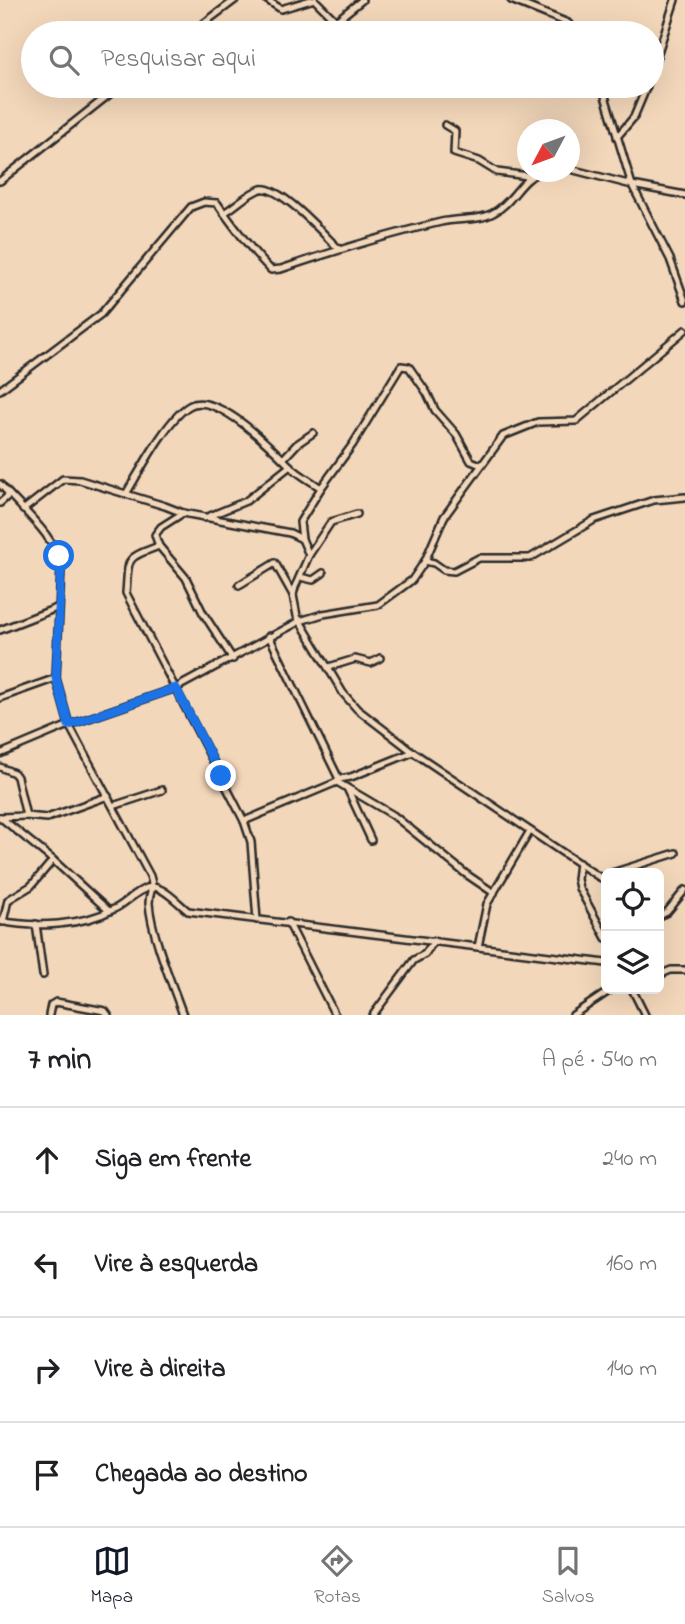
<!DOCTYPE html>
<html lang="pt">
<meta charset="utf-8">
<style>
:root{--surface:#fff;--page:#f6f6f6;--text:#202124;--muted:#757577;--line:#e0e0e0;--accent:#111827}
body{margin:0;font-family:"Indie Flower",sans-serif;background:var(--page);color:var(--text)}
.controls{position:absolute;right:21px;bottom:21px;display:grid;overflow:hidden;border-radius:10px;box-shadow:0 7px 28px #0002}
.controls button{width:63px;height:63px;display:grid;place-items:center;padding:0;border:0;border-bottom:2px solid var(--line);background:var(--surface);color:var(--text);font:35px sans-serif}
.compass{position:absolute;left:517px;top:119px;width:63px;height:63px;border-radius:50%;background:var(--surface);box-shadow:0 7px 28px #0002;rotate:229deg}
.stop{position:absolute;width:21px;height:21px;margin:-16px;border:5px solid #1a73e8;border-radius:50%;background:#fff}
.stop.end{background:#1a73e8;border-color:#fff;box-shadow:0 2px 7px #0008}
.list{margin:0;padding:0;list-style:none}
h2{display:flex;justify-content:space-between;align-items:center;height:91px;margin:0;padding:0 28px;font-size:30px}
h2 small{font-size:23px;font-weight:400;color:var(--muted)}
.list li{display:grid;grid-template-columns:46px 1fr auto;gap:21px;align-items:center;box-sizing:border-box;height:105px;padding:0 28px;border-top:2px solid var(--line)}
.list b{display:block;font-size:26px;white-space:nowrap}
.list em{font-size:23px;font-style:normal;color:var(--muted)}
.icon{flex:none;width:38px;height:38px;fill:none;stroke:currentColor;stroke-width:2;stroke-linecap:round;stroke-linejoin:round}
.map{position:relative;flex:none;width:685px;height:1015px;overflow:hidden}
.search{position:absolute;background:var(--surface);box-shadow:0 7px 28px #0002;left:21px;right:21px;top:21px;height:77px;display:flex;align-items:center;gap:18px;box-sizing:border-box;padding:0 24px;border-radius:38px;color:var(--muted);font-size:26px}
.sheet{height:511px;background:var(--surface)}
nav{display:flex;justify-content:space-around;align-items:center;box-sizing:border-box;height:98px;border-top:2px solid var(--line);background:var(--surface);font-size:19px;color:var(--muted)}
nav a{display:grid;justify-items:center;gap:4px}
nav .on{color:var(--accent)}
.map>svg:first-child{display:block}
</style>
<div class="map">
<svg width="685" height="1015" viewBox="0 0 685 1015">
<rect width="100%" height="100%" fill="#f3d7ba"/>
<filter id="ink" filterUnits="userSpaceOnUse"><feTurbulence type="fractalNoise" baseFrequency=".0143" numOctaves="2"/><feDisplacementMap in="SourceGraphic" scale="14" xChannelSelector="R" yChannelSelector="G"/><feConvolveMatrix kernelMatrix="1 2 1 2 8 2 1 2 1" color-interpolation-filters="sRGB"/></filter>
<g filter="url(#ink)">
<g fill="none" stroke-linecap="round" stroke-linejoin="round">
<defs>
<g id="minor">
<polyline points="267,0 281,9 311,0"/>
<polyline points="315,0 336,21 362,0"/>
<polyline points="511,0 568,23 576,33"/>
<polyline points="191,33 235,0"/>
<polyline points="652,71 675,0"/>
<polyline points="602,86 632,185 670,259 685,301"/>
<polyline points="445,125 455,131 454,153 479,161 497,172 528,176"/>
<polyline points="617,137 634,117 647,86"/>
<polyline points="570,169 632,185 685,195"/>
<polyline points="0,181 120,86"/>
<path d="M224 213C236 206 249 192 261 189 280 185 325 236 339 249"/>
<path d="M0 390 101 314 191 207 204 202 217 203C234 227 250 249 271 270L281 269C334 251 386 235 441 222 457 218 479 221 493 213 513 203 520 179 540 172"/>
<polyline points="284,458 297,444 313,433"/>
<path d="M0 484C21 509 56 535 61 568L56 678 69 725 150 876C155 891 149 890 149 903 151 934 172 984 183 1015"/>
<path d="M126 494C140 471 167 419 189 406 215 390 272 448 290 466 298 474 311 481 321 488"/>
<polyline points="0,503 9,495"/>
<polyline points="23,510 63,479 80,480 165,506 183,513 290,533 302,539 309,555 295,587 293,595 297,616 343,693 357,709 413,752 596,875 601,878 606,876"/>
<polyline points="183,513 161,527 155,535 159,546 186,578 203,613 233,659"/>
<polyline points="205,518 246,501 290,466"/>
<polyline points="302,539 300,522 321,488 353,444 401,366 409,367 427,393 435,410 456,434 471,461 481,465"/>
<path d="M159 546C124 559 129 557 126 593L244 821 251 842 257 920"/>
<polyline points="309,555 331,522 357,514"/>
<polyline points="425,561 434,563 444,570 454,571 479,558 530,558 594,520 654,500 685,497"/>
<polyline points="300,577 313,580 323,573"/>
<polyline points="239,585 275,563 293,595"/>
<polyline points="0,630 59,607"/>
<polyline points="329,667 355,659 371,663 380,658"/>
<polyline points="0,698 56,678"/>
<polyline points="0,754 69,725 176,688 300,621 323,614 378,605 412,580 425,561 444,517 503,436 538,422 576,421 685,330"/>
<polyline points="0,767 14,773 17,777 26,816 0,817"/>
<polyline points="339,779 351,777 413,752"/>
<polyline points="337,782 393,815 466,874 494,893"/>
<polyline points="347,788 371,840"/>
<polyline points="113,806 162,790"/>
<polyline points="26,816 47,818 108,796"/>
<polyline points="0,817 53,860 109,911"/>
<polyline points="244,821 337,782 339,779 269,636"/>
<polyline points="579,863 577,879 579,888 606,938"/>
<polyline points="612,873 676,853"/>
<polyline points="659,916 667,912 685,890"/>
<path d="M0 921C35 928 82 926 114 909 126 904 138 888 152 887 164 887 179 904 188 911L606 963"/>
<polyline points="3,922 8,900 31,886 53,860"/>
<polyline points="288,922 335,1015"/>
<polyline points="36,924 43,975"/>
<polyline points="478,947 487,904 530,831"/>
<polyline points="659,975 671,970 685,970"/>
<polyline points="632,989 645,1015"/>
<polyline points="49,1015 51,1005 56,1002 105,1011 108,1015"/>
<polyline points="373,1015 414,960 425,954 434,941"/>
<polyline points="573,1015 612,989"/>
</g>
</defs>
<use href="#minor" stroke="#2b2b2b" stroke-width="10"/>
<use href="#minor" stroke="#f3d7ba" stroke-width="5"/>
</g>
</g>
<g fill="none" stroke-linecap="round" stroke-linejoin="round" filter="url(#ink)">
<polyline stroke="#1a73e8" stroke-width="9" points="59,556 61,568 56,678 69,725 176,688 221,776"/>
</g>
</svg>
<div class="controls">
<button><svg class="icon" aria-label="locate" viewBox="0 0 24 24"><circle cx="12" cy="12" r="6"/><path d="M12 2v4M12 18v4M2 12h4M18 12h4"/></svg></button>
<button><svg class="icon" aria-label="layers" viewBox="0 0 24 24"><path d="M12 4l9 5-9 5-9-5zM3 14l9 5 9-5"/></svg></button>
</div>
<svg class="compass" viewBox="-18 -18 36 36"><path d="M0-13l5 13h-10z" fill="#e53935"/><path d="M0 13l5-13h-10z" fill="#757577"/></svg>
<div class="stop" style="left:59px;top:556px"></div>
<div class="stop end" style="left:221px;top:776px"></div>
<div class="search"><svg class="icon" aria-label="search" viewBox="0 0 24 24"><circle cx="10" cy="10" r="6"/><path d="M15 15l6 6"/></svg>Pesquisar aqui</div>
</div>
<section class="sheet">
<h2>7 min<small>A pé · 540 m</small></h2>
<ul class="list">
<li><svg class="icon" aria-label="ahead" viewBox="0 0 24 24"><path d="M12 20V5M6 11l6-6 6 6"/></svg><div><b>Siga em frente</b></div><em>240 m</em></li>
<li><svg class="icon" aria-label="left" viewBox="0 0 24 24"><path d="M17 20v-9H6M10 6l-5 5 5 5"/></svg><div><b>Vire à esquerda</b></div><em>160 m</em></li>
<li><svg class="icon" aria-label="right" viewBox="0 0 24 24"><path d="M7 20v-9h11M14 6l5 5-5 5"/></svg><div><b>Vire à direita</b></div><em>140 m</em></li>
<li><svg class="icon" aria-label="arrive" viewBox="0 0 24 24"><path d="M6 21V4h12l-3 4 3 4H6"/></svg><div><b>Chegada ao destino</b></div></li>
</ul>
</section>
<nav>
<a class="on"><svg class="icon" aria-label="map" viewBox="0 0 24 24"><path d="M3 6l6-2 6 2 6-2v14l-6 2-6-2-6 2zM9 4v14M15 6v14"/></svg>Mapa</a>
<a><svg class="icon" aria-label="directions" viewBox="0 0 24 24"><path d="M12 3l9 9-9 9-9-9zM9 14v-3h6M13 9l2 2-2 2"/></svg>Rotas</a>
<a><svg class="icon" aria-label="saved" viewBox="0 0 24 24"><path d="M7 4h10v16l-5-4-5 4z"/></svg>Salvos</a>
</nav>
